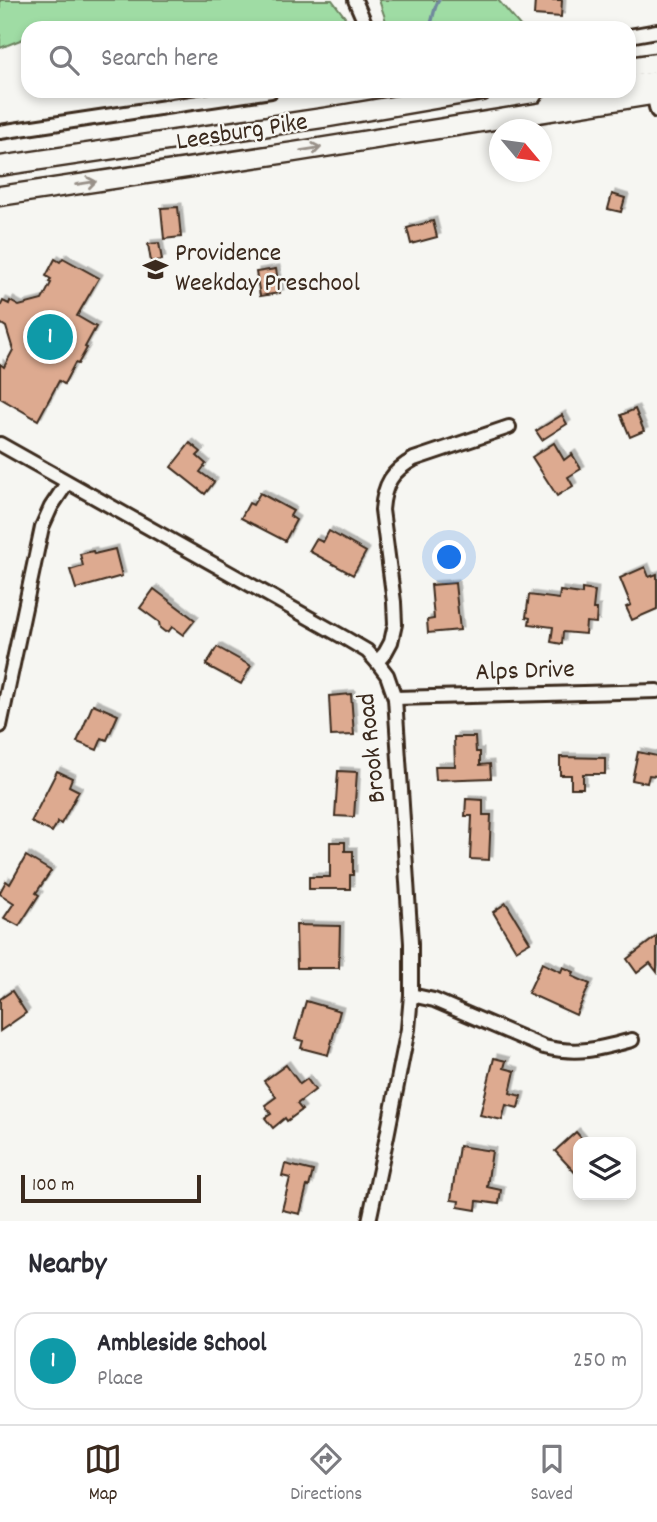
<!DOCTYPE html>
<style>
:root{--surface:#fff;--page:#f2f2f3;--text:#2b2b33;--muted:#7c7c81;--line:#e1e1e2;--accent:#3b2a1e}
body{margin:0;font-family:Dekko,sans-serif;background:var(--page);color:var(--text)}
.controls{position:absolute;right:21px;bottom:21px;display:grid;overflow:hidden;border-radius:14px;box-shadow:0 4px 10px #0003}
.controls button{width:63px;height:63px;display:grid;place-items:center;padding:0;border:0;border-bottom:2px solid var(--line);background:var(--surface);color:var(--text);font:35px sans-serif}
.compass{position:absolute;left:489px;top:119px;width:63px;height:63px;border-radius:50%;background:var(--surface);box-shadow:0 4px 10px #0003;rotate:119deg}
.scale{position:absolute;left:21px;bottom:18px;width:180px;box-sizing:border-box;padding-left:7px;border:4px solid #3b2a1e;border-top:0;font-size:19px;line-height:24px;white-space:nowrap;color:#3b2a1e;-webkit-text-stroke:5px #f6f6f2;paint-order:stroke}
.you{position:absolute;left:450px;top:558px;width:24px;height:24px;margin:-18px;border:5px solid #fff;border-radius:50%;background:#1a73e8;box-shadow:0 0 0 10px #1a73e833}
.badge{display:grid;place-items:center;width:46px;height:46px;border-radius:50%;background:var(--accent);color:#fff;font-size:23px;font-weight:700}
.pin{position:absolute;translate:-50% -50%;border:4px solid #fff;box-shadow:0 2px 7px #0006}
.list{margin:0;padding:0;list-style:none}
h2{display:flex;justify-content:space-between;align-items:center;height:91px;margin:0;padding:0 28px;font-size:30px}
h2 small{font-size:23px;font-weight:400;color:var(--muted)}
.list li{display:grid;grid-template-columns:46px 1fr auto;gap:21px;align-items:center;box-sizing:border-box;height:98px;margin:0 14px 14px;padding:0 14px;border:2px solid var(--line);border-radius:21px}
.list b{display:block;font-size:26px;white-space:nowrap}
.list p{margin:0;font-size:23px;white-space:nowrap;color:var(--muted)}
.list em{font-size:23px;font-style:normal;color:var(--muted)}
.icon{flex:none;width:38px;height:38px;fill:none;stroke:currentColor;stroke-width:2;stroke-linecap:round;stroke-linejoin:round}
.map{position:relative;flex:none;width:657px;height:1221px;overflow:hidden}
.search{position:absolute;background:var(--surface);box-shadow:0 4px 10px #0003;left:21px;right:21px;top:21px;height:77px;display:flex;align-items:center;gap:18px;box-sizing:border-box;padding:0 24px;border-radius:21px;color:var(--muted);font-size:26px}
.sheet{height:203px;background:var(--surface)}
nav{display:flex;justify-content:space-around;align-items:center;box-sizing:border-box;height:98px;border-top:2px solid var(--line);background:var(--surface);font-size:19px;color:var(--muted)}
nav a{display:grid;justify-items:center;gap:4px}
nav .on{color:var(--accent)}
.map>svg:first-child{display:block}
</style>
<div class="map">
<svg width="657" height="1221" viewBox="0 0 657 1221">
<defs>
<filter id="shadow"><feDropShadow dx="3.5" dy="-3.5" stdDeviation="0" flood-color="#0004"/></filter>
</defs>
<rect width="100%" height="100%" fill="#f6f6f2"/>
<filter id="ink" filterUnits="userSpaceOnUse"><feTurbulence type="fractalNoise" baseFrequency=".0143" numOctaves="2"/><feDisplacementMap in="SourceGraphic" scale="14" xChannelSelector="R" yChannelSelector="G"/><feConvolveMatrix kernelMatrix="1 2 1 2 8 2 1 2 1" color-interpolation-filters="sRGB"/></filter>
<g filter="url(#ink)">
<g fill="#9fdca4" stroke="#6d8361" stroke-width="2">
<polygon points="0,0 332,0 351,25 351,28 92,28 86,25 68,28 28,28 28,37 0,48"/>
<polygon points="379,0 498,0 522,28 387,28 385,18"/>
</g>
<g fill="none" stroke-linecap="round" stroke-linejoin="round">
<path stroke="#70899d" stroke-width="3.5" d="M429 28C434 19 433 8 439 0"/>
</g>
<g fill="#ddaa90" stroke="#3b2a1e" stroke-width="2" filter="url(#shadow)">
<polygon points="535,0 562,0 561,17 534,15"/>
<polygon points="612,194 625,198 621,212 608,209"/>
<polygon points="178,207 181,237 164,239 161,208"/>
<polygon points="433,221 437,237 411,244 407,228"/>
<polygon points="159,243 162,260 151,262 148,244"/>
<polygon points="63,258 99,278 77,316 96,327 85,347 87,348 78,364 75,363 64,384 59,381 38,420 0,398 0,364 4,367 13,350 6,327 0,323 0,307 3,301 9,304 10,301 19,306 42,300 51,283 49,282 51,279 46,276 55,259 60,262"/>
<polygon points="276,269 280,293 260,296 256,272"/>
<polygon points="635,409 644,431 630,437 621,415"/>
<polygon points="562,415 567,424 542,440 536,431"/>
<polygon points="190,443 201,452 197,456 206,464 200,472 214,482 205,494 171,467"/>
<polygon points="554,443 564,460 572,454 581,469 568,477 573,486 557,496 532,457"/>
<polygon points="260,493 293,511 290,516 296,520 285,541 241,518 249,503 253,505"/>
<polygon points="329,531 366,552 353,575 309,551 316,539 323,542"/>
<polygon points="115,549 122,576 76,589 70,570 83,566 80,554 93,551 94,554"/>
<polygon points="645,567 649,577 657,574 657,609 632,620 626,607 631,605 620,578"/>
<polygon points="455,583 460,630 428,633 427,620 434,619 431,585"/>
<polygon points="154,589 195,620 183,635 172,627 169,631 165,632 160,628 159,622 140,608"/>
<polygon points="582,589 595,591 593,609 597,609 596,623 586,622 585,634 563,632 562,644 551,642 553,627 529,624 530,618 526,617 529,595 559,599 560,591 582,594"/>
<polygon points="217,647 251,666 241,684 206,665"/>
<polygon points="351,694 354,735 331,736 329,696"/>
<polygon points="93,704 118,715 107,740 102,738 97,750 77,742"/>
<polygon points="454,737 475,737 476,752 480,752 480,765 490,764 491,778 436,780 435,766 455,766"/>
<polygon points="638,752 657,756 657,776 649,775 647,783 632,780"/>
<polygon points="560,757 605,758 605,774 583,774 583,788 571,788 571,775 560,775"/>
<polygon points="57,771 72,778 69,786 79,791 61,824 58,822 52,832 31,822"/>
<polygon points="338,771 357,772 354,817 335,816"/>
<polygon points="466,799 483,800 483,815 491,815 489,860 470,859 472,816 465,816"/>
<polygon points="330,842 345,842 345,851 353,851 353,875 350,875 350,889 309,889 309,877 330,877"/>
<polygon points="26,856 51,871 36,893 39,895 19,926 4,918 14,903 0,894 0,892 6,881 10,884"/>
<polygon points="506,903 530,942 516,950 493,912"/>
<polygon points="296,925 340,926 339,968 297,968"/>
<polygon points="657,936 657,972 650,963 637,973 627,959"/>
<polygon points="542,963 561,972 563,967 574,972 572,976 590,984 576,1015 528,993"/>
<polygon points="12,991 26,1013 0,1031 0,999"/>
<polygon points="306,1001 340,1011 328,1055 301,1048 303,1041 295,1039"/>
<polygon points="494,1058 506,1061 504,1068 515,1071 510,1093 521,1096 518,1108 506,1105 502,1120 480,1115"/>
<polygon points="286,1065 300,1084 307,1079 315,1090 297,1104 302,1110 287,1121 285,1118 273,1128 265,1118 271,1114 265,1105 276,1097 264,1081"/>
<polygon points="576,1132 584,1141 578,1142 578,1176 555,1151"/>
<polygon points="459,1146 492,1151 487,1187 501,1190 499,1204 477,1201 476,1210 458,1207 459,1201 451,1200"/>
<polygon points="285,1164 313,1171 309,1187 307,1186 300,1214 282,1210 290,1178 282,1176"/>
</g>
<g fill="none" stroke-linecap="round" stroke-linejoin="round">
<defs>
<g id="minor">
<polyline points="355,0 367,28"/>
<polyline points="629,36 657,31"/>
<polyline points="653,94 657,111"/>
<polyline points="0,132 271,91"/>
<polyline points="0,444 345,638 367,651 377,662 387,675 395,698 411,943 411,995 408,1029 387,1136 369,1221"/>
<path d="M377 662 385 653 391 642 395 624 394 602 382 510C384 484 392 471 414 459L509 427"/>
<polyline points="395,698 657,691"/>
<polyline points="0,726 42,527 51,507 67,483"/>
<path d="M411 995 434 1000 544 1047C579 1055 599 1049 632 1040"/>
</g>
<g id="highway">
<polyline points="629,67 657,63"/>
<polyline points="629,85 657,81"/>
<path d="M549 106C562 97 575 93 590 91"/>
<polyline points="0,166 329,117 482,91"/>
<polyline points="0,196 294,152 657,94"/>
</g>
</defs>
<use href="#minor" stroke="#3b2a1e" stroke-width="18"/>
<use href="#highway" stroke="#3b2a1e" stroke-width="23"/>
<use href="#minor" stroke="#f6f6f2" stroke-width="12"/>
<use href="#highway" stroke="#f6f6f2" stroke-width="18"/>
</g>
<defs><path id="oneway-shaft" d="M-6 0H5M1.5-3L5.5 0L1.5 3" fill="none" stroke-width="1.6" stroke-linecap="round" stroke-linejoin="round" transform="scale(1.75)"/></defs>
<g stroke="#989088">
<use href="#oneway-shaft" transform="translate(311 149) rotate(-9)"/>
<use href="#oneway-shaft" transform="translate(86 183) rotate(-9)"/>
</g>
</g>
<defs>
<symbol id="school-bare" viewBox="-9 -9 18 18"><path d="M0-5L7-2L0 1L-7-2ZM-4 1L0 2.5L4 1V4Q0 6-4 4Z" fill="#3b2a1e" stroke="#f6f6f2" stroke-width="2.5" paint-order="stroke"/></symbol>
</defs>
<g fill-rule="evenodd">
<use href="#school-bare" x="138" y="252" width="35" height="35"/>
</g>
<g text-anchor="middle" dominant-baseline="central" stroke-width="5" stroke-linejoin="round" paint-order="stroke">
<g font-size="26" fill="#3b2a1e" stroke="#f6f6f2">
<text transform="translate(242 133) rotate(-9)">Leesburg Pike</text>
<text transform="translate(525 672) rotate(-2)">Alps Drive</text>
<text transform="translate(373 748) rotate(-96)">Brook Road</text>
</g>
<g font-size="26" fill="#3b2a1e" stroke="#f6f6f2" text-anchor="start">
<text x="175" y="254">Providence<tspan x="175" dy="30">Weekday Preschool</tspan></text>
</g>
</g>
</svg>
<div class="controls">
<button><svg class="icon" aria-label="layers" viewBox="0 0 24 24"><path d="M12 4l9 5-9 5-9-5zM3 14l9 5 9-5"/></svg></button>
</div>
<svg class="compass" viewBox="-18 -18 36 36"><path d="M0-13l5 13h-10z" fill="#e53935"/><path d="M0 13l5-13h-10z" fill="#7c7c81"/></svg>
<div class="scale">100 m</div>
<div class="you"></div>
<div class="pin badge" style="left:50px;top:337px;background:#0f9aa8">1</div>
<div class="search"><svg class="icon" aria-label="search" viewBox="0 0 24 24"><circle cx="10" cy="10" r="6"/><path d="M15 15l6 6"/></svg>Search here</div>
</div>
<section class="sheet">
<h2>Nearby<small></small></h2>
<ul class="list">
<li><span class="badge" style="background:#0f9aa8">1</span><div><b>Ambleside School</b><p>Place</p></div><em>250 m</em></li>
</ul>
</section>
<nav>
<a class="on"><svg class="icon" aria-label="map" viewBox="0 0 24 24"><path d="M3 6l6-2 6 2 6-2v14l-6 2-6-2-6 2zM9 4v14M15 6v14"/></svg>Map</a>
<a><svg class="icon" aria-label="directions" viewBox="0 0 24 24"><path d="M12 3l9 9-9 9-9-9zM9 14v-3h6M13 9l2 2-2 2"/></svg>Directions</a>
<a><svg class="icon" aria-label="saved" viewBox="0 0 24 24"><path d="M7 4h10v16l-5-4-5 4z"/></svg>Saved</a>
</nav>
